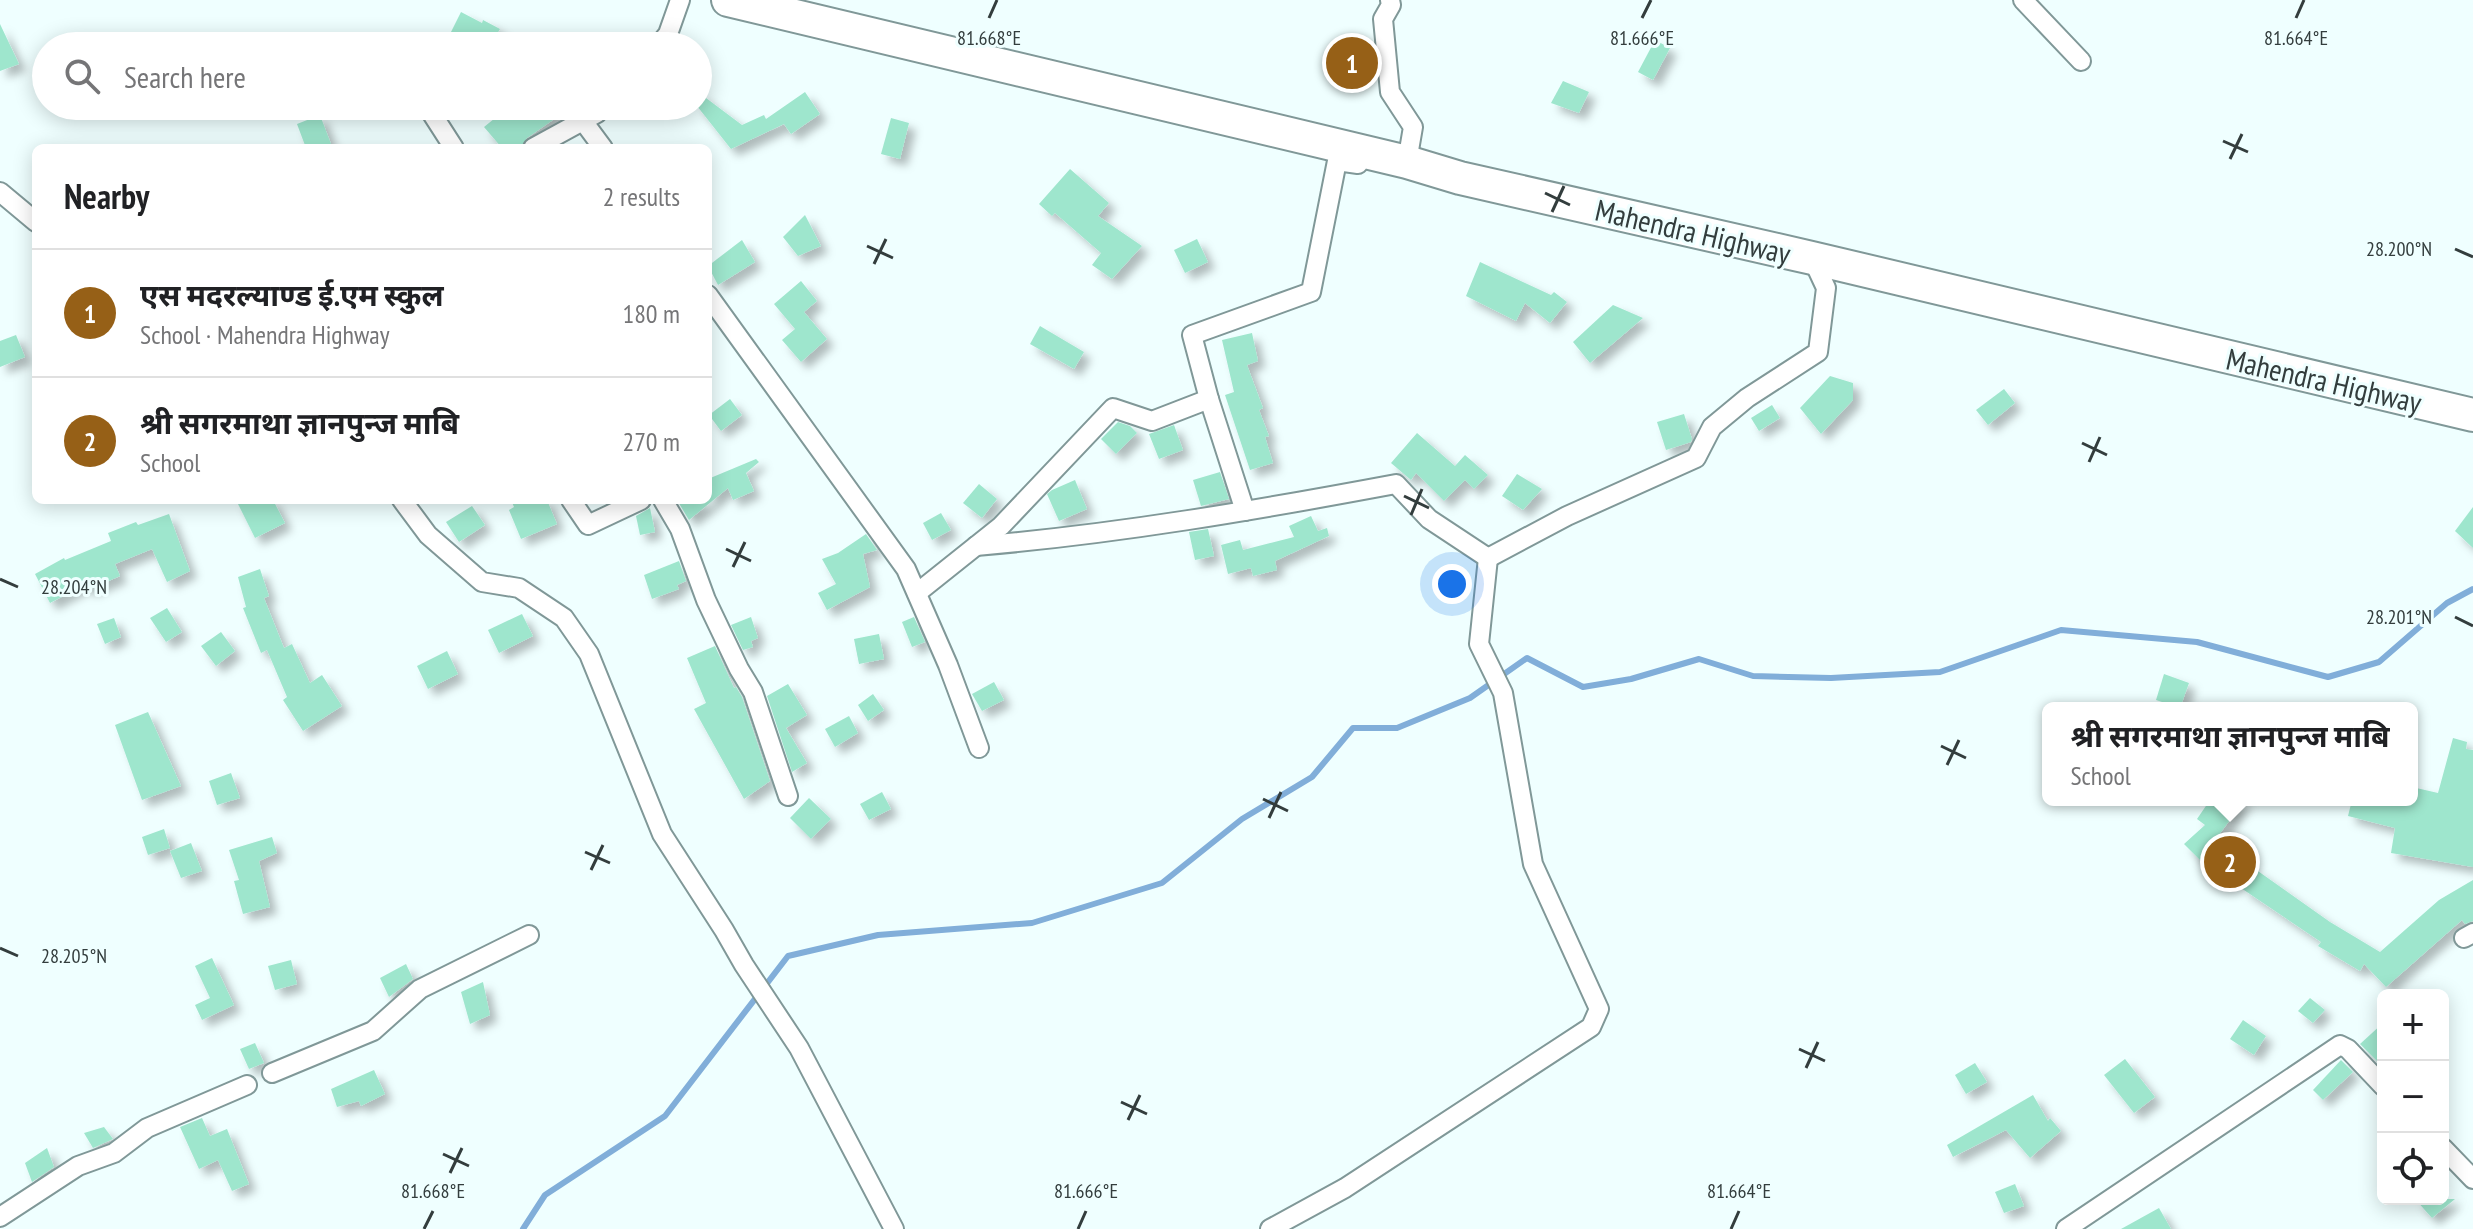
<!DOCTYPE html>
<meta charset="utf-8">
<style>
:root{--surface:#fff;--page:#f2f2f2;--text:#202124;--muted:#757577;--line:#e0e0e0;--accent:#966017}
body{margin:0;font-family:"PT Sans Narrow","Noto Sans Devanagari",sans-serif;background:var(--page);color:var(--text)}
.controls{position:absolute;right:24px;bottom:24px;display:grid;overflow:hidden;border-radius:12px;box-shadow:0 4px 20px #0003}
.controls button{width:72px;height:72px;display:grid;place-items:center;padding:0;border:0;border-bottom:2px solid var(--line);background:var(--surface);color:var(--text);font:40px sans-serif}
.you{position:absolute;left:1452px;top:584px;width:28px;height:28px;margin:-20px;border:6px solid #fff;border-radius:50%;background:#1a73e8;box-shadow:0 0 0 12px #1a73e833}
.badge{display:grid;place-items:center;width:52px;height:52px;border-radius:50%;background:var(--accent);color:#fff;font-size:26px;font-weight:700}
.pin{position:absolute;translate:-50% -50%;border:4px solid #fff;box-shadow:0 2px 8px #0006}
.popup{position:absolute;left:2042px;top:702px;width:376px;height:104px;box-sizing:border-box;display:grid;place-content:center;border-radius:12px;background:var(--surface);filter:drop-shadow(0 2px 6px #0005);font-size:26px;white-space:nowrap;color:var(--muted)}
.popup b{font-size:30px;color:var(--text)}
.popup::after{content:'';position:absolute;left:50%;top:100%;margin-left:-16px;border:16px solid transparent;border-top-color:var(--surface)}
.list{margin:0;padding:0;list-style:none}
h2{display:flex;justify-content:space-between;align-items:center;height:104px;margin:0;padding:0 32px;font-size:34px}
h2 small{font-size:26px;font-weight:400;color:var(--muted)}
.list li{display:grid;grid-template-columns:52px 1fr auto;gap:24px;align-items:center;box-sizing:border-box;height:128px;padding:0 32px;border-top:2px solid var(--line)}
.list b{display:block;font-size:30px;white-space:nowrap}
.list p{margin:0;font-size:26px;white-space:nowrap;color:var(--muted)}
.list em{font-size:26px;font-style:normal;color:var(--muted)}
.icon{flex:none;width:44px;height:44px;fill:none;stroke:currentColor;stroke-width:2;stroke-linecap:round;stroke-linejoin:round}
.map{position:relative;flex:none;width:2473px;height:1229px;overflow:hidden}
.search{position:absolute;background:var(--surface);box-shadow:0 4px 20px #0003;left:32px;top:32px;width:680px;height:88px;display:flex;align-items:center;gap:20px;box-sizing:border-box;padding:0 28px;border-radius:44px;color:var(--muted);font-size:30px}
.panel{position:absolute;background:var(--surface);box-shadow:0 4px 20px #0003;left:32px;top:144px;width:680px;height:360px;border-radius:12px}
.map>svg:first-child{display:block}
</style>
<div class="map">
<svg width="2473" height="1229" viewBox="0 0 2473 1229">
<defs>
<filter id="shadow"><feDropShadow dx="7" dy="7" stdDeviation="4" flood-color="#0004"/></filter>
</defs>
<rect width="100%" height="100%" fill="#efffff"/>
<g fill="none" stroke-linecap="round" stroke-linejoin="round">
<polyline stroke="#81aed9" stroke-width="6" points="523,1229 545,1195 665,1116 788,956 878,935 1032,923 1162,883 1242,819 1312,777 1353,728 1397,728 1470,698 1527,658 1583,687 1631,679 1699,659 1753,676 1831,678 1940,672 2061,630 2197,642 2328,677 2379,662 2447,603 2473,589"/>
</g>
<g fill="#9ee6cd" filter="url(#shadow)">
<polygon points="461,12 482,23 483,20 500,29 497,34 518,46 444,46"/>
<polygon points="0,24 19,64 0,71"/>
<polygon points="1655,40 1670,48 1653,80 1638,72"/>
<polygon points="1563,81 1589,92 1579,113 1551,103"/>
<polygon points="698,92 742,125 764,115 766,119 805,92 820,114 791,134 784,124 731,149 697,106"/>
<polygon points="510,106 573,106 527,138 520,148 502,148 484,127"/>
<polygon points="320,115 331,144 319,148 306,148 297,124"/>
<polygon points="891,118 909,123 900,159 881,154"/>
<polygon points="1070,169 1109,203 1098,216 1142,246 1112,279 1092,265 1101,253 1055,213 1052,216 1039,204"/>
<polygon points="805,215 821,246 798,256 783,237"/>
<polygon points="1197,239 1208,262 1185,273 1174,250"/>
<polygon points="742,240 755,262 718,285 708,266"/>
<polygon points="1480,262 1551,295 1554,292 1567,302 1550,323 1525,303 1516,321 1466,296"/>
<polygon points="801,281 817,301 804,312 827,339 801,362 782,340 795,329 774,304"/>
<polygon points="1613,305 1643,318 1590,363 1573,342"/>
<polygon points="1040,326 1084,352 1074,369 1030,344"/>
<polygon points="1252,333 1258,361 1247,365 1263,408 1259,410 1269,436 1265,437 1273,463 1250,470 1225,395 1234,392 1222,340"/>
<polygon points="16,335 25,357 0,367 0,341"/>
<polygon points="1830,376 1853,383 1853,400 1821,434 1800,408"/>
<polygon points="2004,389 2015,403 1988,425 1976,410"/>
<polygon points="730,399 742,415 721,431 709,415"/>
<polygon points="1772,405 1780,418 1759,431 1751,418"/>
<polygon points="1684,414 1692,439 1691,442 1666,450 1657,422"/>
<polygon points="1118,422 1130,426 1137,433 1116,454 1101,439"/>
<polygon points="1174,425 1183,450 1159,459 1149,434"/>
<polygon points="1417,433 1455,466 1465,455 1488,475 1474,489 1465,480 1444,501 1416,473 1411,480 1391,463"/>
<polygon points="756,459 759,462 746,473 754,491 733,500 728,488 689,520 677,500 708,500 708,479"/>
<polygon points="1220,472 1229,499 1201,506 1193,480"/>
<polygon points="1517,474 1542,489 1523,510 1502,496"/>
<polygon points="1075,480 1087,509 1059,521 1047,494 1052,490"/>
<polygon points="979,484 997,499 982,518 963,503"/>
<polygon points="236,500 273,500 285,523 255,538"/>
<polygon points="511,500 547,500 557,524 521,539 509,510 514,507"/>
<polygon points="472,506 485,525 459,542 446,522"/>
<polygon points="2473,507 2473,548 2455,531"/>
<polygon points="650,508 655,532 640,535 636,516"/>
<polygon points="941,513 951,530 932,540 923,523"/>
<polygon points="169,514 190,571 167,582 152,549 115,564 120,576 88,590 86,584 50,603 35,574 64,558 65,560 111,541 108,533 136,522 138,525"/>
<polygon points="1311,516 1318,531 1327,528 1329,536 1275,561 1277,570 1253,576 1251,568 1228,574 1221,545 1240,540 1243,550 1294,537 1289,526"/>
<polygon points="1208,529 1214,556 1195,560 1189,532"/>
<polygon points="866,534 877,550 863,554 870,587 827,610 818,593 836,584 822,559 838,553"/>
<polygon points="679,561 686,581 677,585 679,589 652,599 644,575"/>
<polygon points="260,569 269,596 264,598 284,648 292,644 310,683 322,675 342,706 303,731 283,700 287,697 267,650 261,653 243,608 246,607 238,577"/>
<polygon points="167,608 182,632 166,642 150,618"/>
<polygon points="522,614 533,636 499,653 488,630"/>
<polygon points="751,617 758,638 751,641 753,647 743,650 731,625"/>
<polygon points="914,617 925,642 912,647 902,622"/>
<polygon points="114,618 121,637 105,644 97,624"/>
<polygon points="221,632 235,651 216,666 201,646"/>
<polygon points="879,634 884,659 859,664 854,639"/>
<polygon points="715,646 734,688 736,687 742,697 770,781 744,799 694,709 706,703 687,658"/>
<polygon points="447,651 458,674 428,689 417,666"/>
<polygon points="2164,674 2189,683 2180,708 2156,700"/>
<polygon points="994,682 1004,700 982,711 972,694"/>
<polygon points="788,684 807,715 786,728 807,763 792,772 767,696"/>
<polygon points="873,694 884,710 868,721 858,705"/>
<polygon points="148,712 181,786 142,800 115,725"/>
<polygon points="849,716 858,733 835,747 825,729"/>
<polygon points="2453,738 2467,742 2466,749 2473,750 2473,867 2391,853 2395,828 2348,816 2352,800 2412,800 2412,787 2438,793"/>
<polygon points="231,773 240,798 217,805 209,781"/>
<polygon points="882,792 891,809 869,820 860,804"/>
<polygon points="809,798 831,819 811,839 790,818"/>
<polygon points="2210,800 2245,800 2200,860 2184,844 2205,825 2197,819"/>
<polygon points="164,829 170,848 148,855 142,837"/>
<polygon points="272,837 277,853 259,861 270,907 243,914 234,881 239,880 229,850"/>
<polygon points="191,843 202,871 181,878 170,851"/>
<polygon points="2255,869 2330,922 2380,952 2439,900 2473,880 2473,921 2465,924 2462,920 2386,987 2364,964 2360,971 2318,946 2321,942 2241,888"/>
<polygon points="212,958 234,1005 202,1020 195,1005 210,998 195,966"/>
<polygon points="291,960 297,984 275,990 268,966"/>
<polygon points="406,964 413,979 389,997 380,978"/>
<polygon points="483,982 490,1015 470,1024 461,992"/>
<polygon points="2310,998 2325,1010 2313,1023 2298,1011"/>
<polygon points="2243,1020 2266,1036 2254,1055 2230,1039"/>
<polygon points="2383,1023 2383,1067 2360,1044"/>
<polygon points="255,1043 264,1063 249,1069 240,1049"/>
<polygon points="2125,1059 2155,1097 2134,1113 2104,1075"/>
<polygon points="2341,1060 2353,1072 2323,1100 2313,1090"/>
<polygon points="1975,1063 1987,1082 1966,1094 1955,1075"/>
<polygon points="374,1070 385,1094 361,1106 359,1101 337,1107 331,1089"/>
<polygon points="2033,1095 2048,1121 2050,1118 2061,1131 2030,1158 2006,1130 1953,1157 1947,1145"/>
<polygon points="202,1118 210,1136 227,1129 249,1184 232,1191 218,1160 199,1169 180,1127"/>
<polygon points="104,1127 113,1139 93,1148 84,1133"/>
<polygon points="47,1148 54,1167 32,1182 25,1163"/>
<polygon points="2015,1184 2024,1206 2004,1213 1995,1192"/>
<polygon points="2415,1199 2455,1199 2432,1218"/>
<polygon points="2159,1208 2171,1229 2121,1229"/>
</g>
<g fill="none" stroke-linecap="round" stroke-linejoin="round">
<defs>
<g id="street">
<polyline points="1390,0 1391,5 1383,19 1390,92 1413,127 1407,162"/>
<polyline points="2023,0 2081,61"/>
<polyline points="658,46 668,34 680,0"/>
<polyline points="427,106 454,148"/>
<polyline points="583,121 603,148"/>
<polyline points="533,148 597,113 603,106"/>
<polyline points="0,192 36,222"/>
<polyline points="708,295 906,569 948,665 979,748"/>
<polyline points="1209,399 1245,511"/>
<polyline points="402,500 428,535 482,582 519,588 564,618 589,654 662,834 724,930 744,965 799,1048 894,1229"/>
<polyline points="571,500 588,525 641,500"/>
<polyline points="663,500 680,529 706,600 739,669 753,692 788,796"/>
<path d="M976 546C1117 534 1257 510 1396 484L1429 519 1488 558 1567 516 1696 458 1712 427 1747 398 1818 352 1826 288 1812 258"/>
<polyline points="917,593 1001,526 1113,408 1152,421 1209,399 1192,335 1311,292 1337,161 1358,164"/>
<polyline points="2464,938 2473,933"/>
<polyline points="272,1073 373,1031 420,989 529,935"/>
<polyline points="2443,1148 2473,1179"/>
<polyline points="0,1217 78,1166 114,1153 147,1128 247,1085"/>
<polyline points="1270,1229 1345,1188 1591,1027 1599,1009 1533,864 1503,693 1479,644 1488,558"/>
<polyline points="2066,1229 2340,1045 2348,1049 2383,1086"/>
</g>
<polyline id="highway" points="728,0 1407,162 1460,178 1812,258 2473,415"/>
</defs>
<use href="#street" stroke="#809898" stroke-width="22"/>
<use href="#highway" stroke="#809898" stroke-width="36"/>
<use href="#street" stroke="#fff" stroke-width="18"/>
<use href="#highway" stroke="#fff" stroke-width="32"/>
</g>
<path fill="none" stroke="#333d3d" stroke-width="3" d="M989 18 997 0M1642 18 1651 0M2296 18 2304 0M2223 141 2248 152M2230 159 2242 134M1545 193 1570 205M1552 212 1564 186M867 246 893 258M2455 249 2473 257M874 264 886 239M2082 443 2107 455M2089 462 2100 437M1404 496 1429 508M1411 515 1422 489M726 549 751 561M733 567 745 542M0 579 18 587M2455 617 2473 626M1941 746 1966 758M1947 765 1959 740M1263 799 1288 811M1269 818 1281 792M585 852 610 863M591 870 603 845M0 948 18 956M1799 1049 1825 1061M1806 1068 1818 1042M1121 1102 1147 1114M1128 1120 1140 1095M443 1154 469 1166M450 1173 462 1148M424 1229 433 1211M1078 1229 1086 1211M1731 1229 1739 1211"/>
<g text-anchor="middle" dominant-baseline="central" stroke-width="6" stroke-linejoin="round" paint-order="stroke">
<g font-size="30" fill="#333d3d" stroke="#efffff">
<text transform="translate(1693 231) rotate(13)">Mahendra Highway</text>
<text transform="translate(2324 380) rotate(13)">Mahendra Highway</text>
</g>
</g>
<g font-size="20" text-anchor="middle" fill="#333d3d" stroke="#efffff" stroke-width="6" stroke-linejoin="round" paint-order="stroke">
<text x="989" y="45">81.668°E</text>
<text x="1642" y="45">81.666°E</text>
<text x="2296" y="45">81.664°E</text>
<text x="2399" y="256">28.200°N</text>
<text x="74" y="594">28.204°N</text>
<text x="2399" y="624">28.201°N</text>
<text x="74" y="963">28.205°N</text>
<text x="433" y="1198">81.668°E</text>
<text x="1086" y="1198">81.666°E</text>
<text x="1739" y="1198">81.664°E</text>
</g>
</svg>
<div class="controls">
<button>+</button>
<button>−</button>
<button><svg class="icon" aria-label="locate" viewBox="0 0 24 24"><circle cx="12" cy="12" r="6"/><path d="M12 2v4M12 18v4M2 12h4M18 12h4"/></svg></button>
</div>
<div class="you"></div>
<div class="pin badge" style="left:1352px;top:63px">1</div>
<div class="pin badge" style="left:2230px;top:862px">2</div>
<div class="popup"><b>श्री सगरमाथा ज्ञानपुन्ज माबि</b>School</div>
<div class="search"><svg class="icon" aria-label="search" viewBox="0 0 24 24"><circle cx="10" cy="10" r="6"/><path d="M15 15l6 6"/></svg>Search here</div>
<section class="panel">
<h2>Nearby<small>2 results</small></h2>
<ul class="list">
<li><span class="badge">1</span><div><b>एस मदरल्याण्ड ई.एम स्कुल</b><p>School · Mahendra Highway</p></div><em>180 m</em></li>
<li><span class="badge">2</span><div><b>श्री सगरमाथा ज्ञानपुन्ज माबि</b><p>School</p></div><em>270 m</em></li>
</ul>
</section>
</div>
